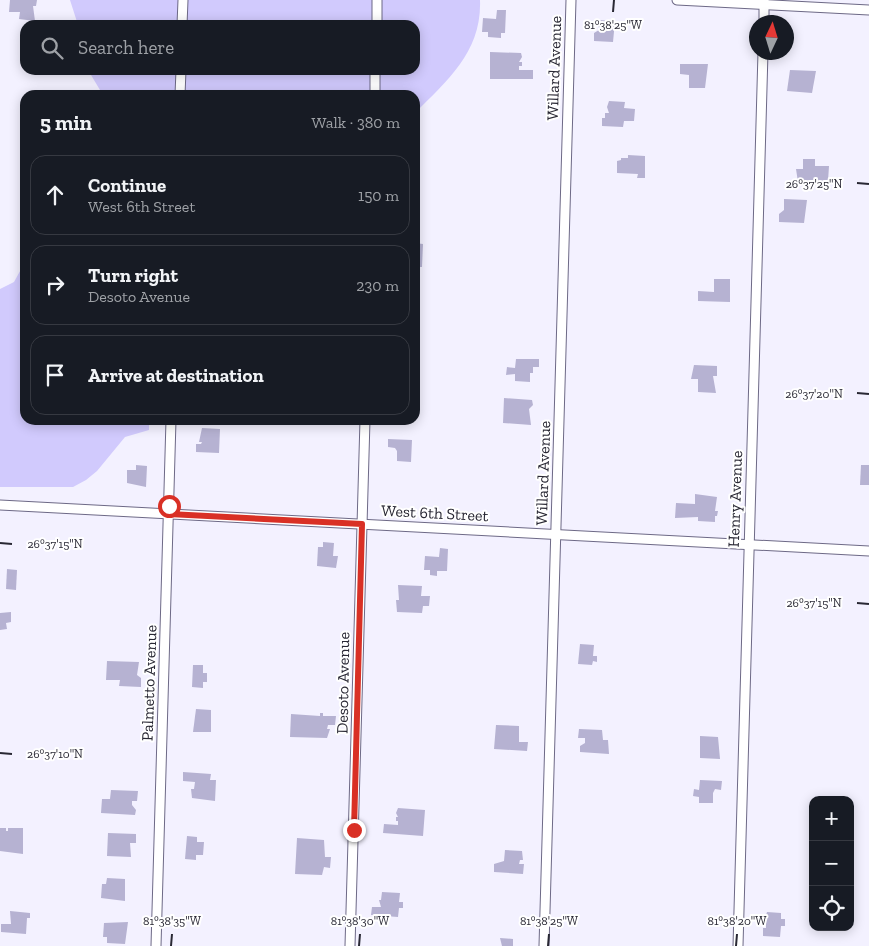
<!DOCTYPE html>
<meta charset="utf-8">
<style>
:root{--surface:#171b24;--page:#242831;--text:#f1f3f6;--muted:#9ea1a6;--line:#363941}
body{margin:0;font-family:"Zilla Slab",serif;background:var(--page);color:var(--text)}
.controls{position:absolute;right:15px;bottom:15px;display:grid;overflow:hidden;border-radius:10px;box-shadow:0 2px 12px #0003}
.controls button{width:45px;height:45px;display:grid;place-items:center;padding:0;border:0;border-bottom:1px solid var(--line);background:var(--surface);color:var(--text);font:25px sans-serif}
.compass{position:absolute;left:749px;top:15px;width:45px;height:45px;border-radius:50%;background:var(--surface);box-shadow:0 2px 12px #0003;rotate:4deg}
.stop{position:absolute;width:15px;height:15px;margin:-11px;border:4px solid #d93025;border-radius:50%;background:#fff}
.stop.end{background:#d93025;border-color:#fff;box-shadow:0 1px 5px #0008}
.list{margin:0;padding:0;list-style:none}
h2{display:flex;justify-content:space-between;align-items:center;height:65px;margin:0;padding:0 20px;font-size:21px}
h2 small{font-size:16px;font-weight:400;color:var(--muted)}
.list li{display:grid;grid-template-columns:32px 1fr auto;gap:15px;align-items:center;box-sizing:border-box;height:80px;margin:0 10px 10px;padding:0 10px;border:1px solid var(--line);border-radius:15px}
.list b{display:block;font-size:19px;white-space:nowrap}
.list p{margin:0;font-size:16px;white-space:nowrap;color:var(--muted)}
.list em{font-size:16px;font-style:normal;color:var(--muted)}
.icon{flex:none;width:28px;height:28px;fill:none;stroke:currentColor;stroke-width:2;stroke-linecap:round;stroke-linejoin:round}
.map{position:relative;flex:none;width:869px;height:946px;overflow:hidden}
.search{position:absolute;background:var(--surface);box-shadow:0 2px 12px #0003;left:20px;top:20px;width:400px;height:55px;display:flex;align-items:center;gap:12px;box-sizing:border-box;padding:0 18px;border-radius:15px;color:var(--muted);font-size:19px}
.panel{position:absolute;background:var(--surface);box-shadow:0 2px 12px #0003;left:20px;top:90px;width:400px;height:335px;border-radius:15px}
.map>svg:first-child{display:block}
</style>
<div class="map">
<svg width="869" height="946" viewBox="0 0 869 946">
<rect width="100%" height="100%" fill="#f3f1ff"/>
<g fill="#d1cafd">
<path d="M70 0H480C482 51 448 80 415 113V95H103L88 70H415V25H78Z"/>
<polygon points="25,262 25,420 149,420 149,430 125,437 97,471 86,480 73,487 0,487 0,289 14,282"/>
</g>
<g fill="#b6b2d2">
<polygon points="10,0 37,0 36,6 33,6 35,21 19,19 20,12 9,12"/>
<polygon points="497,10 506,10 505,33 501,33 501,38 488,37 488,32 482,32 483,18 496,19"/>
<polygon points="598,20 615,21 613,42 594,41 594,33 599,30"/>
<polygon points="490,52 521,53 522,57 519,62 522,62 522,66 519,66 519,70 533,70 533,79 490,79"/>
<polygon points="680,64 708,64 705,88 689,88 689,75 680,74"/>
<polygon points="790,70 816,71 812,93 787,91"/>
<polygon points="609,101 625,102 624,108 635,109 634,121 624,121 623,127 602,126 602,118 605,118 605,113 609,113 607,107"/>
<polygon points="628,155 645,156 645,178 637,178 638,174 617,173 617,161 621,160 621,158 628,158"/>
<polygon points="803,159 815,159 815,166 829,166 828,181 798,182 796,169 803,169"/>
<polygon points="784,199 807,200 804,223 779,222 779,214 784,210"/>
<polygon points="415,243 423,244 422,267 415,267"/>
<polygon points="714,279 730,279 730,302 698,301 698,291 714,292"/>
<polygon points="516,359 539,359 539,367 533,367 533,373 530,373 530,382 515,381 515,374 506,375 507,367 515,368"/>
<polygon points="694,365 717,366 717,376 713,376 716,393 698,392 698,379 691,379"/>
<polygon points="504,398 532,400 533,405 529,409 531,425 503,423"/>
<polygon points="202,428 220,429 219,453 196,452 196,444 201,444 202,442 199,442"/>
<polygon points="388,439 412,440 411,462 397,461 397,451 395,448 388,447"/>
<polygon points="136,465 147,466 146,487 127,483 127,470 136,470"/>
<polygon points="861,465 869,465 869,485 860,485"/>
<polygon points="695,494 717,497 715,511 718,511 717,516 715,516 715,522 698,521 698,517 675,518 676,503 695,504"/>
<polygon points="323,542 334,543 333,556 338,556 336,568 317,566 318,547 323,547"/>
<polygon points="440,548 448,549 447,571 437,571 437,576 430,575 430,570 424,570 425,556 439,557"/>
<polygon points="7,569 17,570 16,590 6,589"/>
<polygon points="398,585 422,586 421,596 430,596 429,606 423,606 422,613 397,612 396,600 399,600"/>
<polygon points="11,612 11,622 6,623 7,629 0,630 0,613"/>
<polygon points="580,644 594,645 593,656 597,656 597,662 593,661 592,665 578,664"/>
<polygon points="107,661 139,662 137,675 141,678 141,687 119,686 120,680 106,680"/>
<polygon points="193,665 203,665 203,673 207,673 207,682 203,682 203,688 192,687"/>
<polygon points="196,709 211,710 211,732 193,732"/>
<polygon points="320,713 323,713 323,716 336,716 335,725 328,725 327,729 330,729 327,738 290,737 291,714 320,716"/>
<polygon points="496,725 519,726 519,742 528,742 527,751 494,749"/>
<polygon points="579,729 602,730 603,740 608,740 609,754 580,752 580,746 585,743 585,738 578,738"/>
<polygon points="700,736 718,737 720,759 700,758"/>
<polygon points="183,772 211,774 210,780 216,780 215,801 192,798 191,789 194,789 195,782 183,781"/>
<polygon points="700,780 722,781 721,790 715,789 713,793 713,803 699,803 699,797 693,796 694,789 699,790"/>
<polygon points="111,790 138,791 137,801 132,801 132,805 136,810 135,815 101,813 102,799 110,799"/>
<polygon points="398,808 425,810 423,836 383,833 384,824 398,825 398,821 396,821 396,817 398,817 396,813"/>
<polygon points="0,828 6,828 6,831 8,831 8,828 23,828 23,854 0,851"/>
<polygon points="108,833 136,834 136,843 130,843 131,857 107,856"/>
<polygon points="187,836 197,837 197,842 204,842 203,855 196,855 196,860 185,859"/>
<polygon points="297,838 324,840 325,857 331,857 330,868 324,867 322,875 295,874"/>
<polygon points="505,850 522,851 523,860 520,860 519,864 524,864 523,874 494,872 494,864 504,861"/>
<polygon points="107,878 125,879 125,901 101,898 102,884 106,884"/>
<polygon points="382,892 400,893 399,902 403,902 403,908 399,908 398,917 371,915 372,907 381,907 379,900 381,900"/>
<polygon points="10,911 30,913 30,918 27,918 26,934 1,932 1,924 11,924"/>
<polygon points="767,912 781,913 781,919 785,919 785,926 781,926 780,937 763,936 763,928 766,928 766,922 764,922"/>
<polygon points="128,922 125,944 107,943 107,937 103,937 104,923"/>
<polygon points="500,938 513,939 513,946 502,946"/>
</g>
<g fill="none" stroke-linecap="round" stroke-linejoin="round">
<defs>
<g id="minor">
<polyline points="677,0 869,10"/>
<polyline points="764,22 764,0"/>
<polyline points="182,25 183,0"/>
<polyline points="377,25 377,0"/>
<polyline points="180,95 181,70"/>
<polyline points="375,95 375,70"/>
<polyline points="0,505 869,551"/>
<polyline points="156,946 171,420"/>
<polyline points="350,946 365,420"/>
<polyline points="544,946 571,0"/>
<polyline points="738,946 763,52"/>
</g>
</defs>
<use href="#minor" stroke="#6d6986" stroke-width="11"/>
<use href="#minor" stroke="#fff" stroke-width="9"/>
</g>
<g fill="none" stroke-linecap="round" stroke-linejoin="round">
<polyline stroke="#d93025" stroke-width="6" points="169,506 169,514 362,524 354,830"/>
</g>
<path fill="none" stroke="#292834" stroke-width="2" d="M613 12 614 0M857 183 869 184M857 393 869 394M0 543 12 544M857 603 869 604M0 753 12 754M171 946 172 934M359 946 360 934M548 946 549 934M736 946 737 934"/>
<g text-anchor="middle" dominant-baseline="central" stroke-width="4" stroke-linejoin="round" paint-order="stroke">
<g font-size="16" fill="#292834" stroke="#fff">
<text transform="translate(554 68) rotate(-88)">Willard Avenue</text>
<text transform="translate(543 473) rotate(-88)">Willard Avenue</text>
<text transform="translate(735 499) rotate(-88)">Henry Avenue</text>
<text transform="translate(435 513) rotate(3)">West 6th Street</text>
<text transform="translate(149 683) rotate(-88)">Palmetto Avenue</text>
<text transform="translate(343 683) rotate(-89)">Desoto Avenue</text>
</g>
</g>
<g font-size="12" text-anchor="middle" fill="#292834" stroke="#fff" stroke-width="4" stroke-linejoin="round" paint-order="stroke">
<text x="613" y="29">81°38'25"W</text>
<text x="814" y="188">26°37'25"N</text>
<text x="814" y="398">26°37'20"N</text>
<text x="55" y="548">26°37'15"N</text>
<text x="814" y="607">26°37'15"N</text>
<text x="55" y="758">26°37'10"N</text>
<text x="172" y="925">81°38'35"W</text>
<text x="360" y="925">81°38'30"W</text>
<text x="549" y="925">81°38'25"W</text>
<text x="737" y="925">81°38'20"W</text>
</g>
</svg>
<div class="controls">
<button>+</button>
<button>−</button>
<button><svg class="icon" aria-label="locate" viewBox="0 0 24 24"><circle cx="12" cy="12" r="6"/><path d="M12 2v4M12 18v4M2 12h4M18 12h4"/></svg></button>
</div>
<svg class="compass" viewBox="-18 -18 36 36"><path d="M0-13l5 13h-10z" fill="#e53935"/><path d="M0 13l5-13h-10z" fill="#9ea1a6"/></svg>
<div class="stop" style="left:169px;top:506px"></div>
<div class="stop end" style="left:354px;top:830px"></div>
<div class="search"><svg class="icon" aria-label="search" viewBox="0 0 24 24"><circle cx="10" cy="10" r="6"/><path d="M15 15l6 6"/></svg>Search here</div>
<section class="panel">
<h2>5 min<small>Walk · 380 m</small></h2>
<ul class="list">
<li><svg class="icon" aria-label="ahead" viewBox="0 0 24 24"><path d="M12 20V5M6 11l6-6 6 6"/></svg><div><b>Continue</b><p>West 6th Street</p></div><em>150 m</em></li>
<li><svg class="icon" aria-label="right" viewBox="0 0 24 24"><path d="M7 20v-9h11M14 6l5 5-5 5"/></svg><div><b>Turn right</b><p>Desoto Avenue</p></div><em>230 m</em></li>
<li><svg class="icon" aria-label="arrive" viewBox="0 0 24 24"><path d="M6 21V4h12l-3 4 3 4H6"/></svg><div><b>Arrive at destination</b></div></li>
</ul>
</section>
</div>
